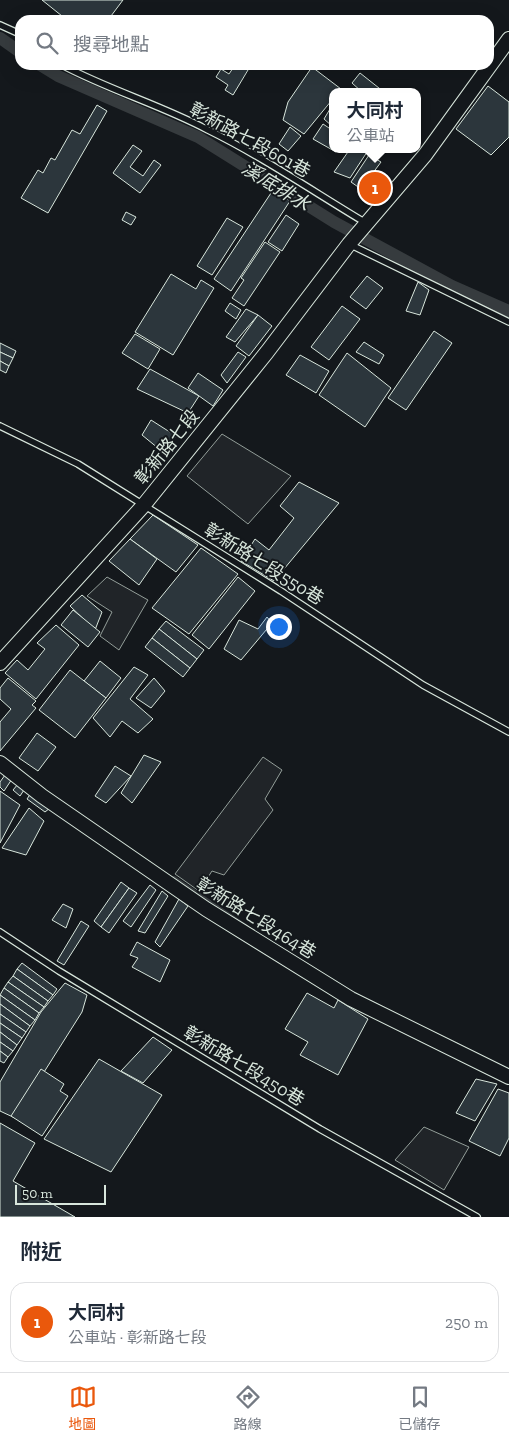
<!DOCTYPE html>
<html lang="zh-TW">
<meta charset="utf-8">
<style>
:root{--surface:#fff;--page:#f2f2f3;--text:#1f2937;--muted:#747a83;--line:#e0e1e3;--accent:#ea580c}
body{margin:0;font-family:"Zilla Slab","Noto Sans TC",serif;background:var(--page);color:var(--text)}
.scale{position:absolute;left:15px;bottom:12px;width:91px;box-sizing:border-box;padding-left:5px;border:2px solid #d8e6dc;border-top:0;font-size:14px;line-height:18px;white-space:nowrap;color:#d8e6dc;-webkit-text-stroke:4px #14181c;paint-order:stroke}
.you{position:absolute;left:278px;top:626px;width:18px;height:18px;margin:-12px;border:4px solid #fff;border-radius:50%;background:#1a73e8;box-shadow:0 0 0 8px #1a73e833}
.badge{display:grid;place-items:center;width:32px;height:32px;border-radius:50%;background:var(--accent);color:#fff;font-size:16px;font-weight:700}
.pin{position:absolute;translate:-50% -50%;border:2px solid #fff;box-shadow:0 1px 5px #0006}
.popup{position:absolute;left:329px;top:88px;width:92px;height:65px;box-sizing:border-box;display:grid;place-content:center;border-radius:10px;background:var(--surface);filter:drop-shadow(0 1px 4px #0005);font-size:16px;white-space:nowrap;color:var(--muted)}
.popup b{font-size:19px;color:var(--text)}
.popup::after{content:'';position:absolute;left:50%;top:100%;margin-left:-10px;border:10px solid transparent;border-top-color:var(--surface)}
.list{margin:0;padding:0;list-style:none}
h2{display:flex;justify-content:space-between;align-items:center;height:65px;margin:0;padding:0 20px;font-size:21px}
h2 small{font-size:16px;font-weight:400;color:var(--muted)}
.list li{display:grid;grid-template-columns:32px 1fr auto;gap:15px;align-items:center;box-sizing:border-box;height:80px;margin:0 10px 10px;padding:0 10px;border:1px solid var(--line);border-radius:15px}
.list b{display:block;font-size:19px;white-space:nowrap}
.list p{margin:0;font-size:16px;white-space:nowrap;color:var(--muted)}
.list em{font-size:16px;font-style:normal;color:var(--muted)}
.icon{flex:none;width:28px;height:28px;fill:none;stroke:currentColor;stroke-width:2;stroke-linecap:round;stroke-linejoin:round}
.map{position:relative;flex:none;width:509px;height:1217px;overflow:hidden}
.search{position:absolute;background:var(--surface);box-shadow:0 5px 20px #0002;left:15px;right:15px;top:15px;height:55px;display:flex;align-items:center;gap:12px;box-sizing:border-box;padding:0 18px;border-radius:15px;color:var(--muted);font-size:19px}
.sheet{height:155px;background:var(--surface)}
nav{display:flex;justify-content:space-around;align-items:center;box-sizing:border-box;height:70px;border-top:1px solid var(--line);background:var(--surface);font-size:14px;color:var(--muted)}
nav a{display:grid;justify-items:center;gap:2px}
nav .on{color:var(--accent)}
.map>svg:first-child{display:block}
</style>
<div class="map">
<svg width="509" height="1217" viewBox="0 0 509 1217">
<rect width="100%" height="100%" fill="#14181c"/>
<g fill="#202428" stroke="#939e99">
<polygon points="222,434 291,476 248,524 187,476"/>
<polygon points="107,577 148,600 119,650 100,636 112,612 87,596"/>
<polygon points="263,757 282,770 265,799 273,810 224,875 212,871 199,891 175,874"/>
<polygon points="424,1127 469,1147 444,1190 395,1160"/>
</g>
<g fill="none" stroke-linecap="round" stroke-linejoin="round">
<polyline stroke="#363b3e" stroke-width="4" points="174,878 247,927"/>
<g stroke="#363b3e" stroke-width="12">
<polyline points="0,38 20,52"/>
<polyline points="40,65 58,76 198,137 334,222 452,286 509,311"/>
</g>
</g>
<g fill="#2c363c" stroke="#d8e6dc">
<polygon points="42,0 123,0 108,20 67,20"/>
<polygon points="235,65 251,65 233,95 225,90 228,85 216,77 221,69 229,74"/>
<polygon points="312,67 341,89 339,92 332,92 332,100 304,134 283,120 288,102"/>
<polygon points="360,73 384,92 362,92 352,83"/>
<polygon points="488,86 509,102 509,137 491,155 456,129"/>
<polygon points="97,105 107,111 48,213 21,198 38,170 43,173 51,158 55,160 72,130 80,134"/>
<polygon points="330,109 332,111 332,126 324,119"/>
<polygon points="323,124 332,130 332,149 338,149 336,152 313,139"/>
<polygon points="290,127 301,136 288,151 279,144"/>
<polygon points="133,145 142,151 130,167 143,176 154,160 161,165 140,193 113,173"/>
<polygon points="350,149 369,149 350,178 334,172"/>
<polygon points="369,155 381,162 361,189 351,182"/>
<polygon points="273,190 290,201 231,291 214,279"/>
<polygon points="126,212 136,217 131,225 122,220"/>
<polygon points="286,215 299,224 282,251 268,242"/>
<polygon points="227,218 243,227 212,275 197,266"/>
<polygon points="265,242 280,252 244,306 232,298 244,280 241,278"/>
<polygon points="171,274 196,289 201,280 214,288 173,355 135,332"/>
<polygon points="367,276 383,288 366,309 350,297"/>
<polygon points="418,282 429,290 420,315 406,311"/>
<polygon points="230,303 241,310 236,319 225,311"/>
<polygon points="342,306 360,319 329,360 311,347"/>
<polygon points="246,309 258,315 235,342 226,337"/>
<polygon points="258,315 272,326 249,356 236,346"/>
<polygon points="434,331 452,343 406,410 388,398"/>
<polygon points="135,334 160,349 148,369 122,353"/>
<polygon points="364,342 384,355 379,364 356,352"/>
<polygon points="0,343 16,351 13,358 0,352"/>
<polygon points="0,352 13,358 9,366 0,361"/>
<polygon points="238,352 246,357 227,383 221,375"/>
<polygon points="347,353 391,388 365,427 319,395"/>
<polygon points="300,355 329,371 316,393 286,375"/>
<polygon points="0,361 9,366 6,373 0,370"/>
<polygon points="150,369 199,396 188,413 137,389"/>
<polygon points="198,373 223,390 213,406 188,388"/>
<polygon points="151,420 176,436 164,453 142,435"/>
<polygon points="299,482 339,503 274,581 241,561 255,539 269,550 294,518 280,506"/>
<polygon points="153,515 198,545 176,572 130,539"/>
<polygon points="130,539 157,559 139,585 109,561"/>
<polygon points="201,548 238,574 189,634 152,608"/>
<polygon points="238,577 255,591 209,649 192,635"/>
<polygon points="82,595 102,612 95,630 70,606"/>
<polygon points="73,610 100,632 88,647 61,625"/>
<polygon points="267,617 272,623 241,660 224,649 239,620 258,629"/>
<polygon points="166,621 204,650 197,659 159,629"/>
<polygon points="56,625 79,645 36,699 5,673 17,660 28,670 45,649 37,643"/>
<polygon points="159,629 197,659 190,668 152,638"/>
<polygon points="152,638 190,668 183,677 145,647"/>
<polygon points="100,661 121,678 106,698 84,681"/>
<polygon points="134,667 148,675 130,699 153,719 138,733 122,721 110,737 93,718"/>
<polygon points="70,670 106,698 75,738 39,710"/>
<polygon points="8,678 36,701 32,705 36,708 0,751 0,722 11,709 0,699 0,688"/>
<polygon points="154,678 165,691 151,708 136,698"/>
<polygon points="37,733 56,747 38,771 19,758"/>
<polygon points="144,755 161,762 132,803 121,793"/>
<polygon points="115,766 131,776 106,803 95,796"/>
<polygon points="5,775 12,779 4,791 0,787 0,782"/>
<polygon points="18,784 24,790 20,796 13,790"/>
<polygon points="0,791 20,805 0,843"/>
<polygon points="31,793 50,808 45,812 27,799"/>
<polygon points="29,808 44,821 26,855 2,848"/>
<polygon points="121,882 129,888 101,927 94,921"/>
<polygon points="150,885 156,890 131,927 123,921"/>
<polygon points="129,888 137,893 109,933 101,927"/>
<polygon points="162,891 168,896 145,933 138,931"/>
<polygon points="179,899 188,906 160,947 155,942"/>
<polygon points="63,904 73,909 66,928 52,920"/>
<polygon points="81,921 89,926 64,965 57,961"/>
<polygon points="137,942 170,960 160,982 132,967 138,958 130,955"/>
<polygon points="22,963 57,989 53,995 17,969"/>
<polygon points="17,969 53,995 48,1001 13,976"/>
<polygon points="13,976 48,1001 44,1007 8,982"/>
<polygon points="8,982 44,1007 39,1013 4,988"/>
<polygon points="65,983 87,995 82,1012 15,1118 0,1111 0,1082 41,1012"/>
<polygon points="4,988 39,1013 35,1020 0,995"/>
<polygon points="307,993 334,1008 338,1000 368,1019 338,1075 300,1055 308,1042 285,1029"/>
<polygon points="0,995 35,1020 30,1026 0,1004"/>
<polygon points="0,1004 30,1026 26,1032 0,1014"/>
<polygon points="0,1014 26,1032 22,1038 0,1023"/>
<polygon points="0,1023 22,1038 17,1045 0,1032"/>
<polygon points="0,1032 17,1045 13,1051 0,1042"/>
<polygon points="153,1037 172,1050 143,1083 121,1071"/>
<polygon points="0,1042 13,1051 8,1057 0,1051"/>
<polygon points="0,1051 8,1057 4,1063 0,1061"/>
<polygon points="99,1059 162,1095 111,1172 44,1139"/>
<polygon points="41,1069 64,1084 60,1091 68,1096 42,1136 11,1116"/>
<polygon points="476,1079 497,1084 475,1121 456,1113"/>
<polygon points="498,1089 509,1093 509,1138 500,1156 469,1141"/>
<polygon points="0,1123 35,1143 13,1181 75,1217 0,1217"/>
</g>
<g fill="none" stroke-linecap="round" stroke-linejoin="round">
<defs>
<g id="service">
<polyline points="0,25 20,34"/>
<path d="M62 65C109 90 161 105 208 130 263 157 314 192 366 223"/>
<polyline points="349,244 509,322"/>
<polyline points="0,426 78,464 281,591 423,685 509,732"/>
<polyline points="0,932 59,971 320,1129 477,1217"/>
</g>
<g id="tertiary">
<polyline points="0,663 143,506 267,352 349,244 425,155 509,39"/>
<polyline points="0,763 42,796 206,909 351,999 509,1077"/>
</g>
</defs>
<use href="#service" stroke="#d8e6dc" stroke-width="8"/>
<use href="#tertiary" stroke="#d8e6dc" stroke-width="16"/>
<use href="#service" stroke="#14181c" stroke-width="5.5"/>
<use href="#tertiary" stroke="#14181c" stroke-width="14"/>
</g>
<g text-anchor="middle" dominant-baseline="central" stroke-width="4" stroke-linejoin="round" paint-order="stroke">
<g font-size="18" fill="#d8e6dc" stroke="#14181c">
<text transform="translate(250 140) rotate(29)">彰新路七段601巷</text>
<text transform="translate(167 447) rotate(-51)">彰新路七段</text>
<text transform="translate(264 564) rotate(32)">彰新路七段550巷</text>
<text transform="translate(256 918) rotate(32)">彰新路七段464巷</text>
<text transform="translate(244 1066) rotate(31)">彰新路七段450巷</text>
</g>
<g font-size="19" font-style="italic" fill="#d8e6dc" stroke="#14181c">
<text transform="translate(276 186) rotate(32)">溪底排水</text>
</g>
</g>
</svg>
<div class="scale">50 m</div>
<div class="you"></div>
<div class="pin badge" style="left:375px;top:188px">1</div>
<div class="popup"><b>大同村</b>公車站</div>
<div class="search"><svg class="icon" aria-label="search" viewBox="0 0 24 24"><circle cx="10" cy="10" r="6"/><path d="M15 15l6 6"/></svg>搜尋地點</div>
</div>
<section class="sheet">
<h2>附近<small></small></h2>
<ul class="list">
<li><span class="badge">1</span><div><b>大同村</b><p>公車站 · 彰新路七段</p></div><em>250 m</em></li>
</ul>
</section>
<nav>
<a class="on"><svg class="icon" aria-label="map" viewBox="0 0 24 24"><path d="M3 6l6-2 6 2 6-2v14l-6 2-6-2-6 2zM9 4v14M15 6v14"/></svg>地圖</a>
<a><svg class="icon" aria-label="directions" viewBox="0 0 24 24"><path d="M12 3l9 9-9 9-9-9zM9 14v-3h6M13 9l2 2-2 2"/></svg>路線</a>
<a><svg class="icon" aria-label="saved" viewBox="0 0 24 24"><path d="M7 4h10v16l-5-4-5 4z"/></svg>已儲存</a>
</nav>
